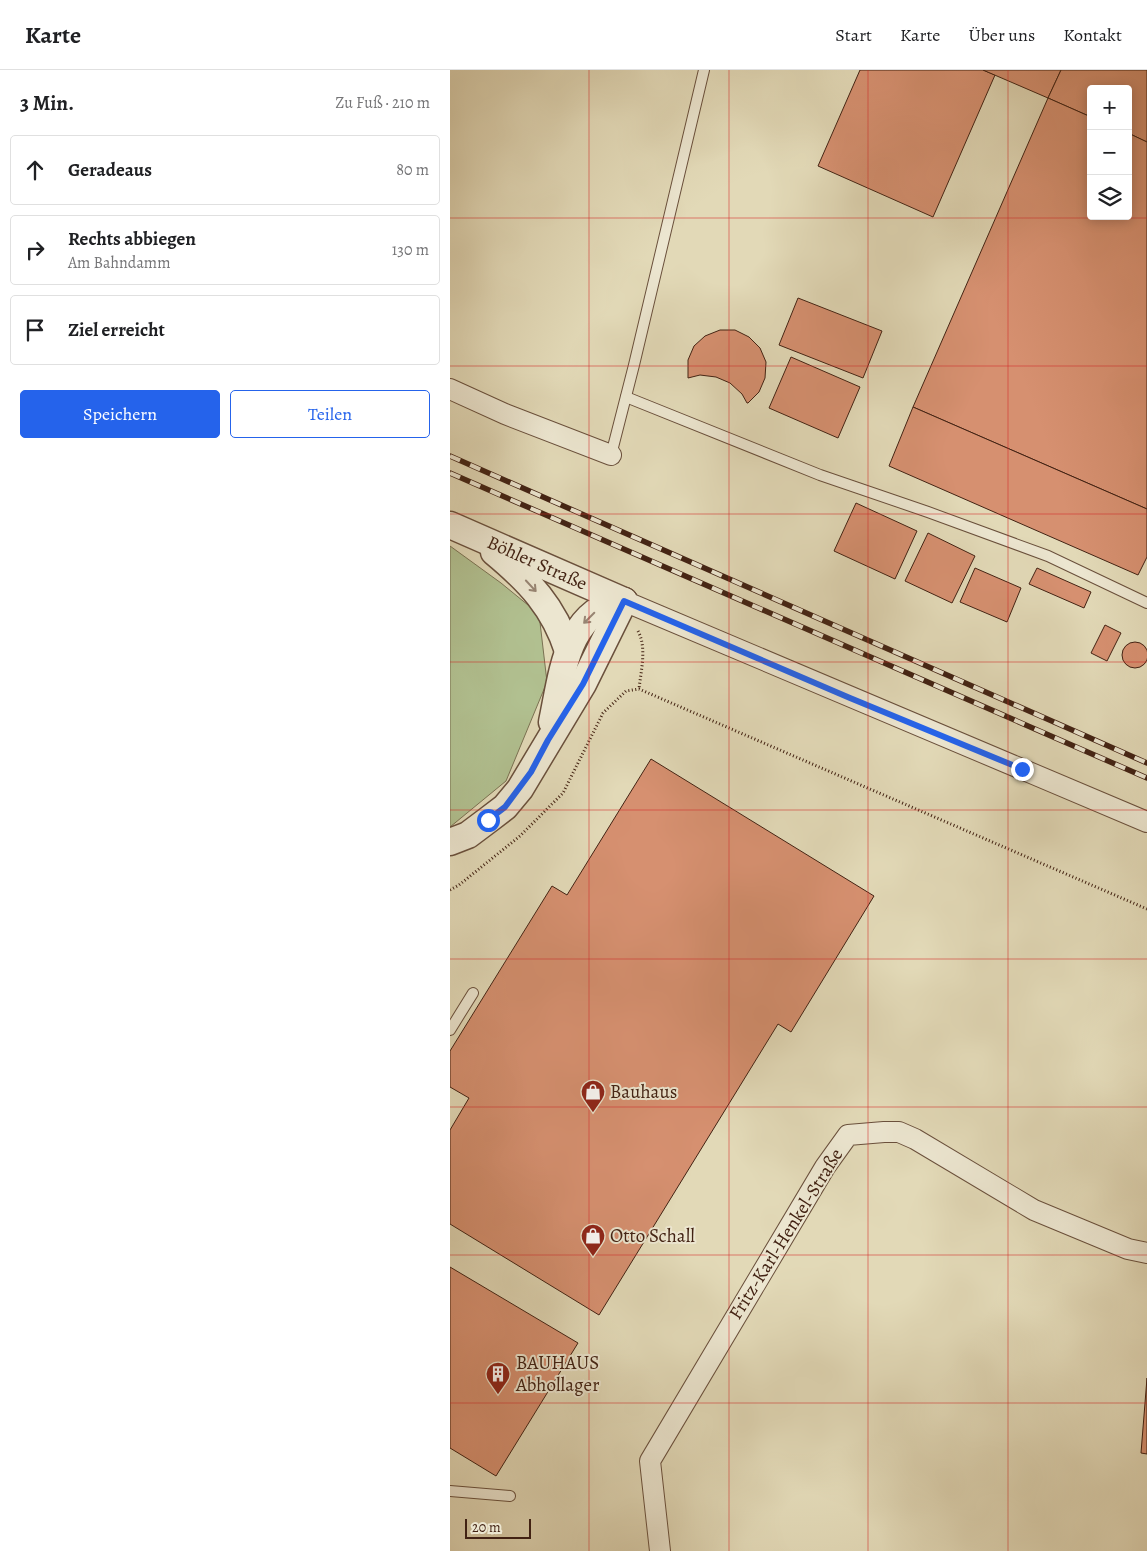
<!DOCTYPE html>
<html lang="de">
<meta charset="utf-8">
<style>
:root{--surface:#fff;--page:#f6f6f6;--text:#202124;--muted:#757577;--line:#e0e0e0;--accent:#2563eb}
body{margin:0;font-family:Alegreya,serif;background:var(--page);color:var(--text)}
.controls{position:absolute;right:15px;top:15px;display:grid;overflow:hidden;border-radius:5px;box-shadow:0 2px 12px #0003}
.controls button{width:45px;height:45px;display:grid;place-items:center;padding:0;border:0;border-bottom:1px solid var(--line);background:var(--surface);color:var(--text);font:25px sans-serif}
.scale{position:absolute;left:15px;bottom:12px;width:66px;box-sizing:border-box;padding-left:5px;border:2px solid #422213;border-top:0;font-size:14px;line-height:18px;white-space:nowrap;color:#422213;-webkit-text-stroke:4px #ece6d0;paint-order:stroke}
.stop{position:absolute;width:15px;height:15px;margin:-11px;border:4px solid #2563eb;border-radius:50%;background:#fff}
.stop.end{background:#2563eb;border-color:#fff;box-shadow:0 1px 5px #0008}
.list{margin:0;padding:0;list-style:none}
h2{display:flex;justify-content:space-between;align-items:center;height:65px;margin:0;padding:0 20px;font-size:21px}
h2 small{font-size:16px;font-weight:400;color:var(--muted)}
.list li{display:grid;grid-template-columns:32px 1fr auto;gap:15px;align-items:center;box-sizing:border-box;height:70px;margin:0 10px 10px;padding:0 10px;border:1px solid var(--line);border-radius:5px}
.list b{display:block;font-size:19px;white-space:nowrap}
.list p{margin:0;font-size:16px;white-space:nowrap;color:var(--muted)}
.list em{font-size:16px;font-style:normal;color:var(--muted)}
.actions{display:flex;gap:10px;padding:15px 20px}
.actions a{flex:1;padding:11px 0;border:1px solid var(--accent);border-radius:5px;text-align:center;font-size:18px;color:var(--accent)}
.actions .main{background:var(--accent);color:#fff}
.icon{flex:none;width:28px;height:28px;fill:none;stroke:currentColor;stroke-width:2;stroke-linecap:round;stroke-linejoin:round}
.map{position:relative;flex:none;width:697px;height:1481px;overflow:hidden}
header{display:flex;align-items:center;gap:30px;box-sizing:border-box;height:70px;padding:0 25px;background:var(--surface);border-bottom:1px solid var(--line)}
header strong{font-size:24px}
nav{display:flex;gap:28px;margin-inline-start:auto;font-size:18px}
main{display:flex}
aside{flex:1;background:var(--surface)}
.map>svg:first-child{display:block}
</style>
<header>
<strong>Karte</strong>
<nav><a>Start</a><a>Karte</a><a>Über uns</a><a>Kontakt</a></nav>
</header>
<main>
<aside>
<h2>3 Min.<small>Zu Fuß · 210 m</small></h2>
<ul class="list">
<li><svg class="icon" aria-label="ahead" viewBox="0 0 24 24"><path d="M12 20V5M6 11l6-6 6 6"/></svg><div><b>Geradeaus</b></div><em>80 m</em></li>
<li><svg class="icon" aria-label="right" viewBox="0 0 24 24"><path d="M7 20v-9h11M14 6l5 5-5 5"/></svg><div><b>Rechts abbiegen</b><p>Am Bahndamm</p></div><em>130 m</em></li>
<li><svg class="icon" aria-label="arrive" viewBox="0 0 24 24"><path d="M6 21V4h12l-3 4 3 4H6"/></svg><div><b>Ziel erreicht</b></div></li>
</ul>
<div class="actions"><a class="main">Speichern</a><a>Teilen</a></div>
</aside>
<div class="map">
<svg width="697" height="1481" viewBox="0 0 697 1481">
<rect width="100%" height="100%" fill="#e2d9b7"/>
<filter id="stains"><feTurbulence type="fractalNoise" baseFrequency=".004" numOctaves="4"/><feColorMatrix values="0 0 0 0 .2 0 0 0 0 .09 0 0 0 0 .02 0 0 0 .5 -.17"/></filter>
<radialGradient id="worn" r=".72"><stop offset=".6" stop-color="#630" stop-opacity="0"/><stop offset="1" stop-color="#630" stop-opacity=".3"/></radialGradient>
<polygon fill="#b1c090" stroke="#7a7152" points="0,476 51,513 89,544 97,612 56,711 0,757"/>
<g fill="#d69070" stroke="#422213">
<polygon points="410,0 533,0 545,5 483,147 368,96"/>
<polygon points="533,0 611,0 598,28"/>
<polygon points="611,0 697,0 697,72 678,63 678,19 641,19 641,47 598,28"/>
<polygon points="598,28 641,47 641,146 678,146 678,63 697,72 697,439 463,337"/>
<polygon points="348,228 432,261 413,308 329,275"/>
<polygon points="270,260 285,260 299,267 310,278 316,292 315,308 309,322 298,333 297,333 292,324 280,313 266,307 250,305 238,308 238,290 244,276 255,266"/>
<polygon points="341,287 410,317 388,368 319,338"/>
<polygon points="463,337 697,439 697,487 688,505 439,396"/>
<polygon points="406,433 467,461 445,509 384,481"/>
<polygon points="478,463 525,486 502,533 455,511"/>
<polygon points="525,498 571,518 557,552 510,532"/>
<polygon points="587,498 641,522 634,538 579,514"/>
<polygon points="655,555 671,563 657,591 641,583"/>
<circle cx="685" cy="585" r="13"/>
<polygon points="201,689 424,826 341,962 328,954 149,1245 0,1154 0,1060 19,1028 0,1017 0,981 102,816 117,825"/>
<polygon points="0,1197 128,1273 46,1406 0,1378"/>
<polygon points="697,1308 697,1384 691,1383"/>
</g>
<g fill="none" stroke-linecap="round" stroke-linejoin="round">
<defs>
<g id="service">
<polyline points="176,327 370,405 478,442 598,486 697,533"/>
<polyline points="161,385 184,295 254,0"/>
<polyline points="0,960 23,923"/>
<polyline points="0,1421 60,1426"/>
</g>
<g id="minor">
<polyline points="0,319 55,344 161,385"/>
<polyline points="174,531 697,752"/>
<polyline points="210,1481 200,1391 375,1097 398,1065 434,1062 449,1062 465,1069 584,1140 678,1179 697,1183"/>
</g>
<g id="tertiary">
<polyline points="0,455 174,531"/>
<path d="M44 482C79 511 104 537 118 581"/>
<path d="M102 652C112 606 116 539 174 531"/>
<polyline points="0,772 18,765 38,750 55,737 70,719 133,614 174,531"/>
</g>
</defs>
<use href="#service" stroke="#6a503c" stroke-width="12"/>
<use href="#minor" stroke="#6a503c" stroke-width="22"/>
<use href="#tertiary" stroke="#6a503c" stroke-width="29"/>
<g stroke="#422213" stroke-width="3" stroke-dasharray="1 2.5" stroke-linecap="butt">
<path d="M188 561C197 578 191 600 189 619"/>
<polyline points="0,820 9,815 70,766 113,723 153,643 176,621 189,619 697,839"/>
</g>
<use href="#service" stroke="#ece6d0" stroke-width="10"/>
<use href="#minor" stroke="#ece6d0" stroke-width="20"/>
<use href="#tertiary" stroke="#ece6d0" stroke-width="26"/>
<defs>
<g id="rail">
<polyline points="0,386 697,693"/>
<polyline points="0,403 697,708"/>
</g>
</defs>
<use href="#rail" stroke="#422213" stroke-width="5.5"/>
<use href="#rail" stroke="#ece6d0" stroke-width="4" stroke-dasharray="11" stroke-linecap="butt"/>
</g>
<defs><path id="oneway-shaft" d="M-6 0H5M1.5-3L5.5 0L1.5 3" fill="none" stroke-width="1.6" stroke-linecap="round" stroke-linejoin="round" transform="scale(1.25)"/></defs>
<g stroke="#978472">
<use href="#oneway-shaft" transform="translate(81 516) rotate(47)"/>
<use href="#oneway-shaft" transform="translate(139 548) rotate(135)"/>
</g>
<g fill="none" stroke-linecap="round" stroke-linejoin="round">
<polyline stroke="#2563eb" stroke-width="6" points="38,750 55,737 81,702 98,670 133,614 174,531 400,628 572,699"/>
</g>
<path fill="none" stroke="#d62828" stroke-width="1" stroke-opacity="0.55" d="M139 0V1481M279 0V1481M418 0V1481M558 0V1481M0 148H697M0 296H697M0 444H697M0 592H697M0 740H697M0 889H697M0 1037H697M0 1185H697M0 1333H697"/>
<defs>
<symbol id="shop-pin" viewBox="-11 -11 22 30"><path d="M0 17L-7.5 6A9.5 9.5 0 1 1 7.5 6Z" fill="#8f2418" stroke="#ece6d0"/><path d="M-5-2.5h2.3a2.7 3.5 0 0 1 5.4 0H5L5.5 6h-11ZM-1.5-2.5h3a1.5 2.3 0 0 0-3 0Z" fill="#fff"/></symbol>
<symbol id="building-pin" viewBox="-11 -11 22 30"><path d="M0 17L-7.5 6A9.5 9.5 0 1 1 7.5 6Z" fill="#8f2418" stroke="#ece6d0"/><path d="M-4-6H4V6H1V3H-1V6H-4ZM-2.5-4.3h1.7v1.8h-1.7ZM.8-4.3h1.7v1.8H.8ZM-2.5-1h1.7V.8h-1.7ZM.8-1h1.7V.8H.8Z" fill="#fff"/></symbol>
</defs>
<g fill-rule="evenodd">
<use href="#shop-pin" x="129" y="1008" width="28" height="38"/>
<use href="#shop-pin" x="129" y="1152" width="28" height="38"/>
<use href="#building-pin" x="34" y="1290" width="28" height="38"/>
</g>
<g text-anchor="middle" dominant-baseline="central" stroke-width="4" stroke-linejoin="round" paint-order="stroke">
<g font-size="19" fill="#422213" stroke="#ece6d0">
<text transform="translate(87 493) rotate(24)">Böhler Straße</text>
<text transform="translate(336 1164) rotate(-58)">Fritz-Karl-Henkel-Straße</text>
</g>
<g font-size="19" fill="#422213" stroke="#ece6d0" text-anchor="start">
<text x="160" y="1022">Bauhaus</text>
<text x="160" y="1166">Otto Schall</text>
<text x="66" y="1293">BAUHAUS<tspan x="66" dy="22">Abhollager</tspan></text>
</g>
</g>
<rect width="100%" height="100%" filter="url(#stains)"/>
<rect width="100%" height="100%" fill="url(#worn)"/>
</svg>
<div class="controls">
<button>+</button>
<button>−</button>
<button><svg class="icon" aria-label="layers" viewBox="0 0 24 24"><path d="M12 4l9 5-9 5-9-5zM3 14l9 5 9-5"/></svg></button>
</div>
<div class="scale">20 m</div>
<div class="stop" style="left:38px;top:750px"></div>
<div class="stop end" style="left:572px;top:699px"></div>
</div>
</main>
